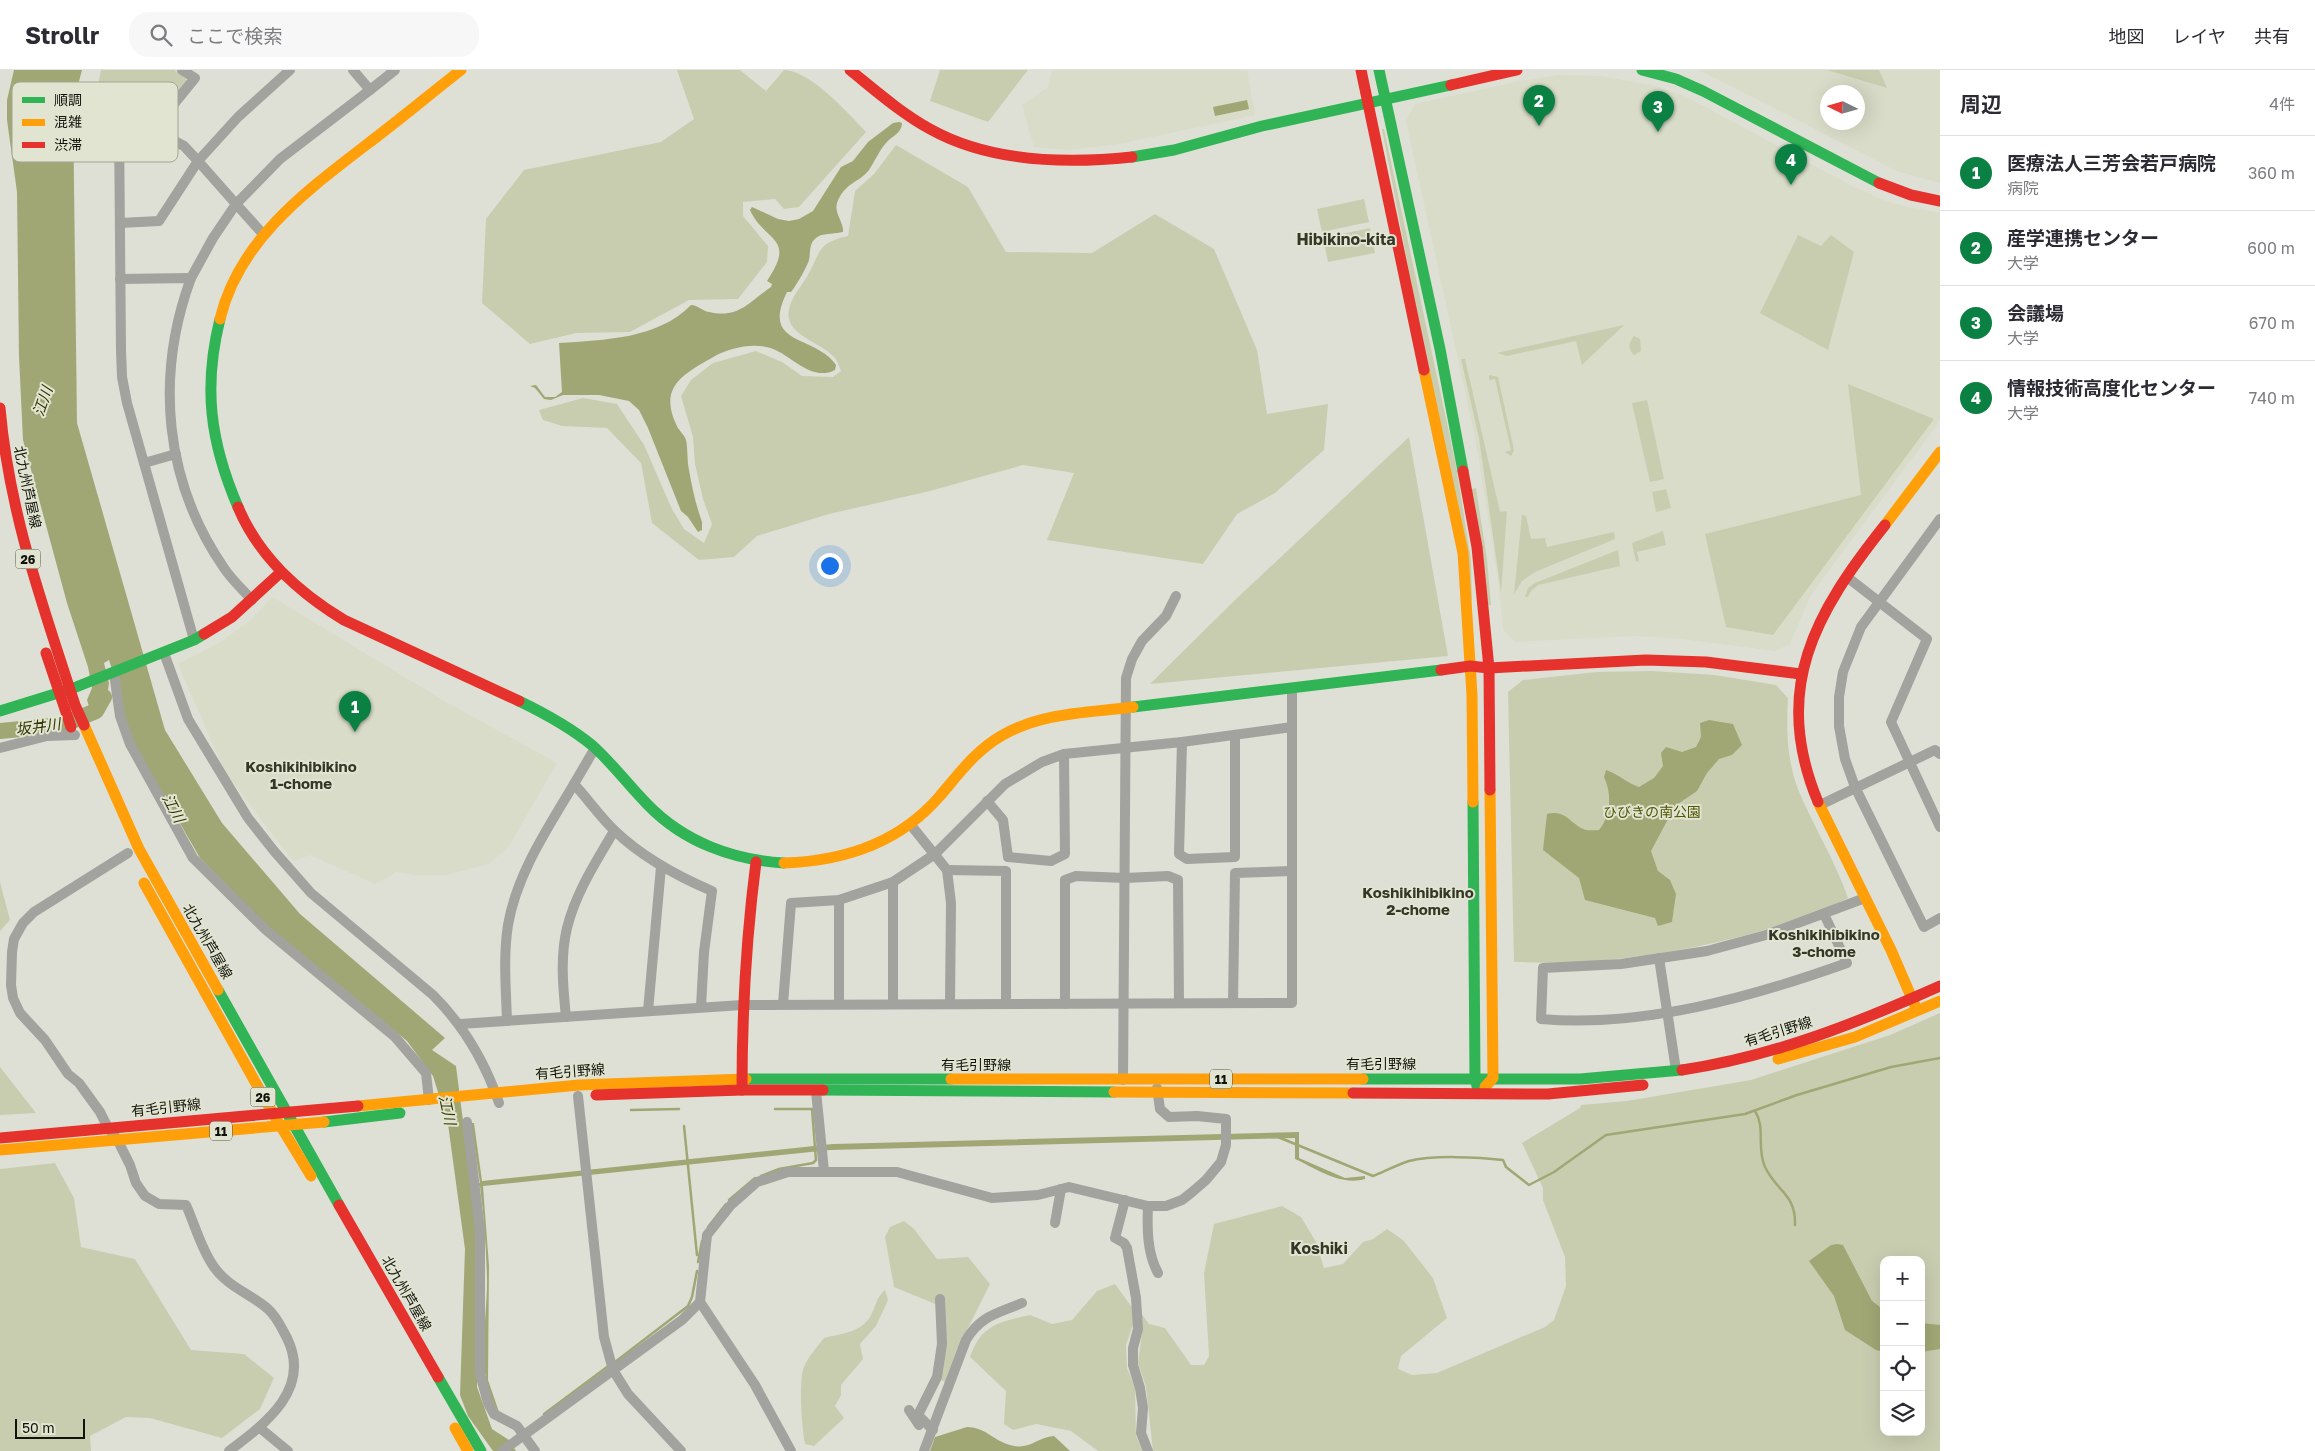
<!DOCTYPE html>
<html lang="ja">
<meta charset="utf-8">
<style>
:root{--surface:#fff;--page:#f7f7f7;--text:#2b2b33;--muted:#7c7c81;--line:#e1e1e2;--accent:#0b8043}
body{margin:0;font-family:"Golos Text","Noto Sans JP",sans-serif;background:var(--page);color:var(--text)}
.controls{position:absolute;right:15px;bottom:15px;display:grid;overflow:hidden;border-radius:10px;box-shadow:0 5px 20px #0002}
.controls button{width:45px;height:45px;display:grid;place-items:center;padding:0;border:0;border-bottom:1px solid var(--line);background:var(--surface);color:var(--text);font:25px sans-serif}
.compass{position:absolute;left:1820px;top:15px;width:45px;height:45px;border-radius:50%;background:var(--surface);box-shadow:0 5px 20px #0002;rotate:275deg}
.scale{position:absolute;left:15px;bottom:12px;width:70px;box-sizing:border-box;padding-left:5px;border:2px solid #12130c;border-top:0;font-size:14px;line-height:18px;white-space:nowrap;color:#12130c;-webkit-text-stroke:4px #e1e4d0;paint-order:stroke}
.you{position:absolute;left:829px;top:495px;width:18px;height:18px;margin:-12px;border:4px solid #fff;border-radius:50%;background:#1a73e8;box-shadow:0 0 0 8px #1a73e833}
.badge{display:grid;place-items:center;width:32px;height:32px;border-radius:50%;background:var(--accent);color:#fff;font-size:16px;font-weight:700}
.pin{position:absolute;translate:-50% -41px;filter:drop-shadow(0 1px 2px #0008)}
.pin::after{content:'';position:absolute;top:26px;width:18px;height:15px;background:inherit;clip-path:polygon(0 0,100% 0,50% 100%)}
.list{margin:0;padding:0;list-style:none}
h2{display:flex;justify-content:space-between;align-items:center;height:65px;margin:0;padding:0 20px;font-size:21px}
h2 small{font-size:16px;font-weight:400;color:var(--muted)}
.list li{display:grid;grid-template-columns:32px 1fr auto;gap:15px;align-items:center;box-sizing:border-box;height:75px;padding:0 20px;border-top:1px solid var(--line)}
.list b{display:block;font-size:19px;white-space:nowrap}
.list p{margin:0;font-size:16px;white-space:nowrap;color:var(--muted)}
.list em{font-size:16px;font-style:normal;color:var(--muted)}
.icon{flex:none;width:28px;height:28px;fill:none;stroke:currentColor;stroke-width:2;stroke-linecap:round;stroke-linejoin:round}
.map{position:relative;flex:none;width:1940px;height:1381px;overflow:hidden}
header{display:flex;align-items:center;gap:30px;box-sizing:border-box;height:70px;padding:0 25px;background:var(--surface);border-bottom:1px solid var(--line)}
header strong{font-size:24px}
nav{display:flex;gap:28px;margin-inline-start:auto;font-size:18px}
.search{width:350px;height:45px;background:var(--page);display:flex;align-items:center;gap:12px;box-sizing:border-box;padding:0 18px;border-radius:20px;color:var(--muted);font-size:19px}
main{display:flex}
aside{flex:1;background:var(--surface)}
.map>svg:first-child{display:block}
</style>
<header>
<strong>Strollr</strong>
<div class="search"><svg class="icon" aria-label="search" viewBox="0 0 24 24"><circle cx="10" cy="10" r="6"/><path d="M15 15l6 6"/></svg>ここで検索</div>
<nav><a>地図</a><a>レイヤ</a><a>共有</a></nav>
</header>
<main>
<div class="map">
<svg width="1940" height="1381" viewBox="0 0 1940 1381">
<rect width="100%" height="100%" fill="#dee0d5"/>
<g fill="#d8dcc8" fill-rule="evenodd">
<polygon points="1052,0 1247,0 1255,45 1119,74 1069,80 1034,77 1022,35 1048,17"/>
<path d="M1699 0H1940V113L1897 101ZM1828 22H1858V52H1828Z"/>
<polygon points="1559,5 1601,6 1655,16 1687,27 1852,116 1886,131 1913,138 1940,143 1940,348 1937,355 1821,511 1809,529 1790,574 1775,581 1682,569 1636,566 1515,572 1503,560 1498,509 1476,372 1406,51 1415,34 1520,11"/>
<polygon points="272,527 446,632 557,693 509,776 489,794 446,805 416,805 396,802 375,814 310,785 293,791 225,702 178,594 219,573 251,550"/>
</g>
<g fill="#c9cdb0" fill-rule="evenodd">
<polygon points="101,0 174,0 186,7 187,12 156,52 93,40"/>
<path d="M677 0H740L766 21 784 0C810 0 849 44 866 62L799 137 784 139 775 129 743 132V146L768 176 767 192 738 229 689 230 630 262 576 263 530 274 482 233 486 149 524 100 661 72 694 49Z"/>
<polygon points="940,0 1028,0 988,52 930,31"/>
<polygon points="1827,0 1879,0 1887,18"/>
<polygon points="1382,59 1384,59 1456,395 1471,490 1472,533"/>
<path d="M896 75 968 117 1006 182 1092 183 1155 144 1214 179 1257 280 1267 344 1328 334 1324 380 1275 423 1237 444 1203 494 1047 470 1074 403 1023 395 930 421 829 444 757 466 734 487 699 490 652 453 641 393 607 358 562 356 543 350 539 340 583 328 617 334 644 375 672 439 684 459 704 473 712 454 703 429 695 394 693 367 681 326 691 310 713 293 756 281 782 292 802 306 833 307 841 301C839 297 838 290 834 287 818 270 778 264 791 233 795 222 804 213 809 203 822 178 819 173 848 166L855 121 874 104Z"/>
<polygon points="1364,129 1369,152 1322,162 1317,139"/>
<polygon points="1370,158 1375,183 1328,192 1323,168"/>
<polygon points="1798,165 1821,176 1831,165 1854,182 1828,280 1760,243"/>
<polygon points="1624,255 1582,295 1576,271 1507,286 1497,283"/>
<path d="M1634 266 1640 269 1641 281 1634 285C1627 279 1629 272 1634 266Z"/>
<polygon points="1461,289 1465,289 1500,442 1507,441 1501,522 1479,368"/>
<polygon points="1489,305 1498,307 1514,380 1511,386 1505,382 1511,380 1495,309 1489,310"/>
<polygon points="1848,314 1934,349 1773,565 1726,557 1705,464 1861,425"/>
<polygon points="1647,330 1664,409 1650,412 1632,333"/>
<polygon points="1409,367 1448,586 1150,614 1235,530"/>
<polygon points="1476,418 1487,489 1491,535 1486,535 1471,419"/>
<polygon points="1666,419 1671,438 1656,442 1652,422"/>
<polygon points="1522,445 1526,446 1531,469 1545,468 1547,477 1614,462 1615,469 1535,502 1522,511 1514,524"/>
<polygon points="1663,461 1666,475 1637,482 1639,491 1636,492 1632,473"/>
<polygon points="1618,480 1620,496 1538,515 1531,521 1528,527 1525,527 1528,518 1535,513"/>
<path d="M1652 601 1715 605 1776 615 1788 628C1786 658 1787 691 1798 719 1813 756 1835 790 1848 828 1770 866 1665 887 1579 892 1557 894 1535 892 1514 892L1508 622 1523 610 1596 602Z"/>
<polygon points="0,812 10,850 0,861"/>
<path d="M1940 943V1381H1153L1146 1317 1138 1293 1142 1262 1141 1243 1149 1254 1165 1258 1191 1295H1204L1209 1286 1204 1203 1214 1154 1282 1136 1301 1147 1316 1172 1324 1198 1343 1194 1363 1172 1373 1169 1387 1159 1403 1170 1433 1208 1447 1248 1401 1286 1398 1299 1412 1305 1437 1303 1545 1257 1554 1250 1566 1216 1565 1187 1543 1130V1118L1522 1073 1580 1038 1581 1035 1627 1031 1751 1010 1890 965ZM1884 1190H1921V1362H1884Z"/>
<polygon points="0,997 36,1043 0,1045"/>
<polygon points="55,1093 74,1128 81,1177 135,1189 191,1280 244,1284 274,1308 260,1339 222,1368 150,1348 126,1347 90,1366 91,1381 0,1381 0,1099"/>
<polygon points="904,1151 914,1159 937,1189 968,1187 990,1214 956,1282 945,1312 941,1310 945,1238 894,1217 885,1167 890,1157"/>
<path d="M1115 1214 1134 1240 1133 1255 1126 1275 1127 1298 1135 1317 1136 1366 1143 1381H1098L1071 1361 1036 1354 1013 1360 1004 1354 1006 1321 970 1287C981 1255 998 1252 1030 1245L1052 1254 1072 1250 1097 1221Z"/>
<path d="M885 1220 888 1230 876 1256 860 1274 863 1289 841 1315V1325L835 1336 844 1348 814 1376 805 1374C802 1358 798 1311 804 1297 808 1287 817 1277 824 1268 839 1264 860 1263 870 1247 876 1237 875 1229 885 1220Z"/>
</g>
<g fill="#a1a774">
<path d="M14 0H82L73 34 77 353 165 660 222 753 300 844 445 968 432 980 456 996 471 1114 480 1113 471 1053H474L482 1111 833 1074 1299 1062V1088L1345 1108 1365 1106V1109C1340 1116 1317 1099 1295 1089V1068L830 1080 483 1116 489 1196 488 1310 499 1342C474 1312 488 1245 487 1208 486 1177 484 1146 480 1116L471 1118 478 1169 477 1317 492 1359 509 1370 516 1381H493L468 1346 460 1325 465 1179 448 1054 433 1006 407 971 263 852 200 788 174 743 124 636 109 590 104 593 109 613 105 641 93 649 87 630 92 618 88 597 67 533 23 370 19 286 17 122 7 50V30Z"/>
<polygon points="1247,30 1249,39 1215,46 1213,37"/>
<path d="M899 52 902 53C902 63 892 66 886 73 879 81 875 91 869 100 859 113 845 112 837 133 834 144 844 152 843 162 836 164 826 163 819 166 808 172 811 181 809 190 807 197 796 216 791 222H787C760 277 815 264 836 295L835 300C812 312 792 286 773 279 756 272 731 277 715 286 686 303 658 315 676 354 678 360 684 364 686 370 688 380 687 391 689 400 692 418 696 435 702 452V460L698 462 688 447 681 441 648 358 639 340 629 331 599 325H563L551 330 544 329 535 318 530 316 536 315 545 327H555L562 322 559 273C604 270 658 269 691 235 698 235 702 241 709 242 739 249 749 232 771 217L772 214 767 211C797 166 765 173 750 140L752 137 778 149 789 151 799 149 813 141 841 97 853 91 868 72 893 53Z"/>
<path d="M1709 650 1733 654 1742 675 1732 685 1719 689 1707 703 1697 721 1675 736 1651 781 1658 801 1670 810 1676 824 1672 852 1658 856 1655 848 1585 830 1579 808 1543 780 1547 744C1565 739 1569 752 1583 759 1587 761 1594 760 1599 760 1611 745 1612 724 1604 707L1606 700C1618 704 1627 713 1639 717L1654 708 1663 696 1661 683 1666 677 1682 682 1696 677 1701 667 1700 653Z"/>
<polygon points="1837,1174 1843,1175 1872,1231 1884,1240 1884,1282 1876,1280 1845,1260 1834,1226 1809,1191 1831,1175"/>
<polygon points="1921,1253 1940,1255 1940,1279 1921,1282"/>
<path d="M967 1357C987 1358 992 1370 1010 1375 1029 1381 1037 1367 1054 1366L1070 1381H930L935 1367Z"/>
</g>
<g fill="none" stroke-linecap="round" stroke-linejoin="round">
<g stroke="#a1a774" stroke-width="2.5">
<polyline points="631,1040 679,1039"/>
<path d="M1755 1041C1766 1058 1756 1077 1765 1097 1777 1122 1796 1124 1795 1155"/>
<polyline points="684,1056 697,1185"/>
<path d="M1278 1067 1373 1106C1385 1101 1397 1095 1409 1091 1432 1085 1479 1087 1503 1090L1506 1097 1529 1115 1554 1102 1606 1065 1745 1044 1797 1025 1891 997 1940 988"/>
<polyline points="761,1106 779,1099 813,1093 816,1090 812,1039 775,1039"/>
<polyline points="729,1130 755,1108"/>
<polyline points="708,1157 726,1134"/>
<polyline points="698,1192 702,1171"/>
<polyline points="615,1292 688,1236 692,1227 697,1201"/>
<polyline points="544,1344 607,1297"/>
</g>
<g stroke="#a1a774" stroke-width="16">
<polyline points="128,637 138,671 163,718"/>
<polyline points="0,661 62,655 96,641 104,627"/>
</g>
<g stroke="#a2a29e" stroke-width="10">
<polyline points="182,0 195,8 165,45 156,61 119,54 121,281 122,307 127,333 194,570"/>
<polyline points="370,20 395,0"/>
<polyline points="120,153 159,151 198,91 184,76 156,61"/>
<polyline points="263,164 236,134 280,89 370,20 353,0"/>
<polyline points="191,208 213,168 236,134 198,91 238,47 290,0"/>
<path d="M120 209 191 208C155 306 164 411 224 498 232 510 243 520 252 530"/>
<polyline points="144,393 176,384"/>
<polyline points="1940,449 1861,557 1843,602 1839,627 1839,656 1845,689 1855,717 1924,857 1940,848"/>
<polyline points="1847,507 1927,569 1891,652 1940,757"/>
<path d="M164 583 188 649 248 748 274 781 311 823 433 925C463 955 485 992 499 1033"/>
<polyline points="114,603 120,646 130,674 193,788 266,860 395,967 426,1003 429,1030"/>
<polyline points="1182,672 1179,784 1187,789 1235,787 1235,666"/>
<polyline points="0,678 47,666 75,665"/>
<path d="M595 678 574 714C588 729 600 747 615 761 643 788 677 806 712 821L704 882 701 937"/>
<polyline points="987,731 1003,750 1008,787 1051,791 1065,784 1064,684"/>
<polyline points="1820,735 1935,680 1940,684"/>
<polyline points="910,754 947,800 951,833 950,934"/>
<path d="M128 783 34 842 23 853 14 869 12 882 11 915 13 928 20 943 45 970 68 1004 79 1013 100 1042 108 1058 117 1069 130 1095 136 1113 145 1126 159 1134 186 1135C195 1155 201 1179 214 1197 228 1217 251 1224 268 1239 277 1247 281 1257 287 1268 312 1319 266 1353 229 1381"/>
<polyline points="947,800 1006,801 1006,934"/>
<path d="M1824 844 1847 893C1752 927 1642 958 1541 949L1543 898 1621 894 1707 881 1766 865 1865 828"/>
<polyline points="1659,888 1676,1000"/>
<polyline points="1233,933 1235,803 1292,801"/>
<polyline points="783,934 791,833 839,830 893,812 935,784 1005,714 1042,692 1064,684 1182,672 1292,657"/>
<polyline points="839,934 839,830"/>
<polyline points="893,934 893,812"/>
<polyline points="1065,934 1065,810 1076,806 1125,808 1168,806 1178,810 1179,933"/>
<polyline points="648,941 661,797"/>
<path d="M566 947C563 918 560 887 567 858 576 822 596 792 614 761"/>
<path d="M507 951C506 919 503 887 508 855 517 803 548 758 574 714"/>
<polyline points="460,954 742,935 1292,933 1292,618"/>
<polyline points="1123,1010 1126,608 1132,589 1142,571 1166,546 1176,526"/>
<polyline points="816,1021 824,1101"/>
<polyline points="578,1026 604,1267 613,1300 628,1324 681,1381"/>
<polyline points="467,1052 480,1160 480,1304 488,1333 494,1344 517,1356 535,1381"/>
<polyline points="1125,1130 1115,1168 1124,1173 1127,1178 1136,1228 1138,1259 1133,1278 1133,1295 1140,1318 1143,1338 1141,1363 1148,1381"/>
<path d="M1148 1136C1147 1158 1147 1183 1158 1203"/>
<polyline points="1055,1153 1061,1119"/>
<polyline points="909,1340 919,1355"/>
<polyline points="260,1358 288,1381"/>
<polyline points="933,1360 918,1345 937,1307 942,1274 940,1229"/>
<polyline points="502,1381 682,1250 700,1232"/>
<polyline points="791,1381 755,1315 700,1232 707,1165 731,1135 757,1112 788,1102 897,1102 992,1128 1038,1125 1069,1117 1148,1136 1166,1136 1182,1130 1191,1123 1206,1110 1221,1092 1226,1075 1226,1049 1197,1046 1169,1047 1160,1039 1157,1018"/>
<path d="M924 1381 966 1270C981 1245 997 1244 1022 1233"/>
</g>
<g stroke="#30b455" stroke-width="11">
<polyline points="1379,0 1440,279 1463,401"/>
<polyline points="1642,0 1676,9 1703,21 1879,113"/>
<polyline points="1132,87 1174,80 1262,56 1451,15"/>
<path d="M220 249C203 317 210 372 238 437"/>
<path d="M519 631C546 644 570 657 593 676 613 694 629 716 648 735 684 772 733 790 784 793"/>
<polyline points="1133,637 1441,600"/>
<polyline points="0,641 71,619 194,570 204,564"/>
<polyline points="1473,732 1475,1008 1478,1020"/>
<polyline points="218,920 339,1135"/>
<polyline points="746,1009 951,1009"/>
<polyline points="1363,1009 1580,1009 1682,1000"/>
<polyline points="823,1020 1114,1022"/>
<polyline points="324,1052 400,1043"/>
<polyline points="438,1307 481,1381"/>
</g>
<g stroke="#ff9f0a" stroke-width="11">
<path d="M220 249C239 170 305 122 366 75 398 51 429 25 461 0"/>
<polyline points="1424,300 1463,483 1472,625 1473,732"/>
<polyline points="1885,455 1940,382"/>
<polyline points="84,655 139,779 218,920"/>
<polyline points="1818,732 1891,880 1916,938"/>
<path d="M784 793C844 791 899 773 939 727 958 705 975 681 1001 666 1042 642 1087 643 1133 637"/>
<polyline points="144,813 272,1042 311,1106"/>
<polyline points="1778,989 1855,967 1940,931"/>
<polyline points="951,1009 1363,1009"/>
<polyline points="1485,1017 1493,1008 1490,720"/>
<polyline points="1114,1022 1353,1023"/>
<polyline points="358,1036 579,1015 746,1009"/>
<polyline points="0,1080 324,1052"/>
<polyline points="455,1358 468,1381"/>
</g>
<g stroke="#e5322d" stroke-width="11">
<path d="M850 0C876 21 901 43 930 59 989 92 1066 94 1132 87"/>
<polyline points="1361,0 1424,300"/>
<polyline points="1451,15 1517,0"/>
<polyline points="1879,113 1911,125 1940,131"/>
<path d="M0 338C9 443 43 536 75 635L84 655"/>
<polyline points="1463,401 1477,477 1489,598 1490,720"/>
<path d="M238 437C259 487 298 522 344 550L519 631"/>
<polyline points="204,564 232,547 280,503"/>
<polyline points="46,583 71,657"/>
<polyline points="1441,600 1470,596 1489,598 1646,590 1706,592 1801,604"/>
<path d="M1818 732C1771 619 1815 543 1885 455"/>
<path d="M1682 1000C1772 987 1857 953 1940 916"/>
<path d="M742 1020C742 943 746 869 756 792"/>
<polyline points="1353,1023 1548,1024 1643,1015"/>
<polyline points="596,1025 742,1020 823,1020"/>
<polyline points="0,1068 358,1036"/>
<polyline points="339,1135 438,1307"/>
</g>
</g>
<g text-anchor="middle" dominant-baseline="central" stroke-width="4" stroke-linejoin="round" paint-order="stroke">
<g fill="#e1e4d0" stroke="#505247" stroke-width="1">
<rect x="15.5" y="479.5" width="25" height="19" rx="4"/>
<rect x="1210" y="999.5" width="22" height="19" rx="4"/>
<rect x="250.5" y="1017.5" width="25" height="19" rx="4"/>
<rect x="210" y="1051.5" width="22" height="19" rx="4"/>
</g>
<g font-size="12" font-weight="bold" fill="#12130c">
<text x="28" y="489">26</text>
<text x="1221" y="1009">11</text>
<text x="263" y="1027">26</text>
<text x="221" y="1061">11</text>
</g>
<g font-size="14" fill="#12130c" stroke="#e1e4d0">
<text transform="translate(28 417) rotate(78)">北九州芦屋線</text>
<text transform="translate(208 871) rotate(60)">北九州芦屋線</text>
<text transform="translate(1778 961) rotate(-17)">有毛引野線</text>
<text x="1381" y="993">有毛引野線</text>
<text x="976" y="994">有毛引野線</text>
<text transform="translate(570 1001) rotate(-4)">有毛引野線</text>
<text transform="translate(166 1037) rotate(-6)">有毛引野線</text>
<text transform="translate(407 1223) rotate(60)">北九州芦屋線</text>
</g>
<g font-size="14" fill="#515703" stroke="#e1e4d0">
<text x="1652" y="741">ひびきの南公園</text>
</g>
<g font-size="15" font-style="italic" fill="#333700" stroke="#e1e4d0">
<text transform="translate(42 331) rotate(-71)">江川</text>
<text transform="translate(38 656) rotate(-8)">坂井川</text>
<text transform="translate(174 738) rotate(62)">江川</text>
<text transform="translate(448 1040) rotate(78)">江川</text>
</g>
<g font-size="15" font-weight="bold" fill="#343627" stroke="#e1e4d0">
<text x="301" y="696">Koshikihibikino<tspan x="301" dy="17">1-chome</tspan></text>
<text x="1418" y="822">Koshikihibikino<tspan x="1418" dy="17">2-chome</tspan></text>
<text x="1824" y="864">Koshikihibikino<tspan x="1824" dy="17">3-chome</tspan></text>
</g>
<g font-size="16" font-weight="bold" fill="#343627" stroke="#e1e4d0">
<text x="1346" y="169">Hibikino-kita</text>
<text x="1319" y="1178">Koshiki</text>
</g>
</g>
<rect x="12" y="12" width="166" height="80" rx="8" fill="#e1e4d0" stroke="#a3a595" stroke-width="1"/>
<rect x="22" y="27" width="23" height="6" fill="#30b455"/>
<rect x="22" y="49" width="23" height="7" fill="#ff9f0a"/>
<rect x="22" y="72" width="23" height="6" fill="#e5322d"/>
<g font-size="14" fill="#12130c">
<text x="54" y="35">順調</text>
<text x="54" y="57">混雑</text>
<text x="54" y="80">渋滞</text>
</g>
</svg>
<div class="controls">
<button>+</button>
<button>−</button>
<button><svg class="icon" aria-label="locate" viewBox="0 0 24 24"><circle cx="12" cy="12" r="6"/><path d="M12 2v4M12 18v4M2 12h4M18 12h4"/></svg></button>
<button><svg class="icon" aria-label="layers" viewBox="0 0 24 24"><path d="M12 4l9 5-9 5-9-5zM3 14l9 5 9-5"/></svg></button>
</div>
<svg class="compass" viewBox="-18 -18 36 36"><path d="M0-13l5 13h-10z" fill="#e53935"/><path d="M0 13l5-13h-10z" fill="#7c7c81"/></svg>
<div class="scale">50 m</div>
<div class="you"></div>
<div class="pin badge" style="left:355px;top:662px">1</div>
<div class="pin badge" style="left:1539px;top:56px">2</div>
<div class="pin badge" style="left:1658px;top:62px">3</div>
<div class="pin badge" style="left:1791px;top:115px">4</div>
</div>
<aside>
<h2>周辺<small>4件</small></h2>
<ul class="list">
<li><span class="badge">1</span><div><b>医療法人三芳会若戸病院</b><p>病院</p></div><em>360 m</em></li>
<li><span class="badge">2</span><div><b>産学連携センター</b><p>大学</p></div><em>600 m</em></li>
<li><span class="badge">3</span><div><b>会議場</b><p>大学</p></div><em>670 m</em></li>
<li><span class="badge">4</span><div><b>情報技術高度化センター</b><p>大学</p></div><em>740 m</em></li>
</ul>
</aside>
</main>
